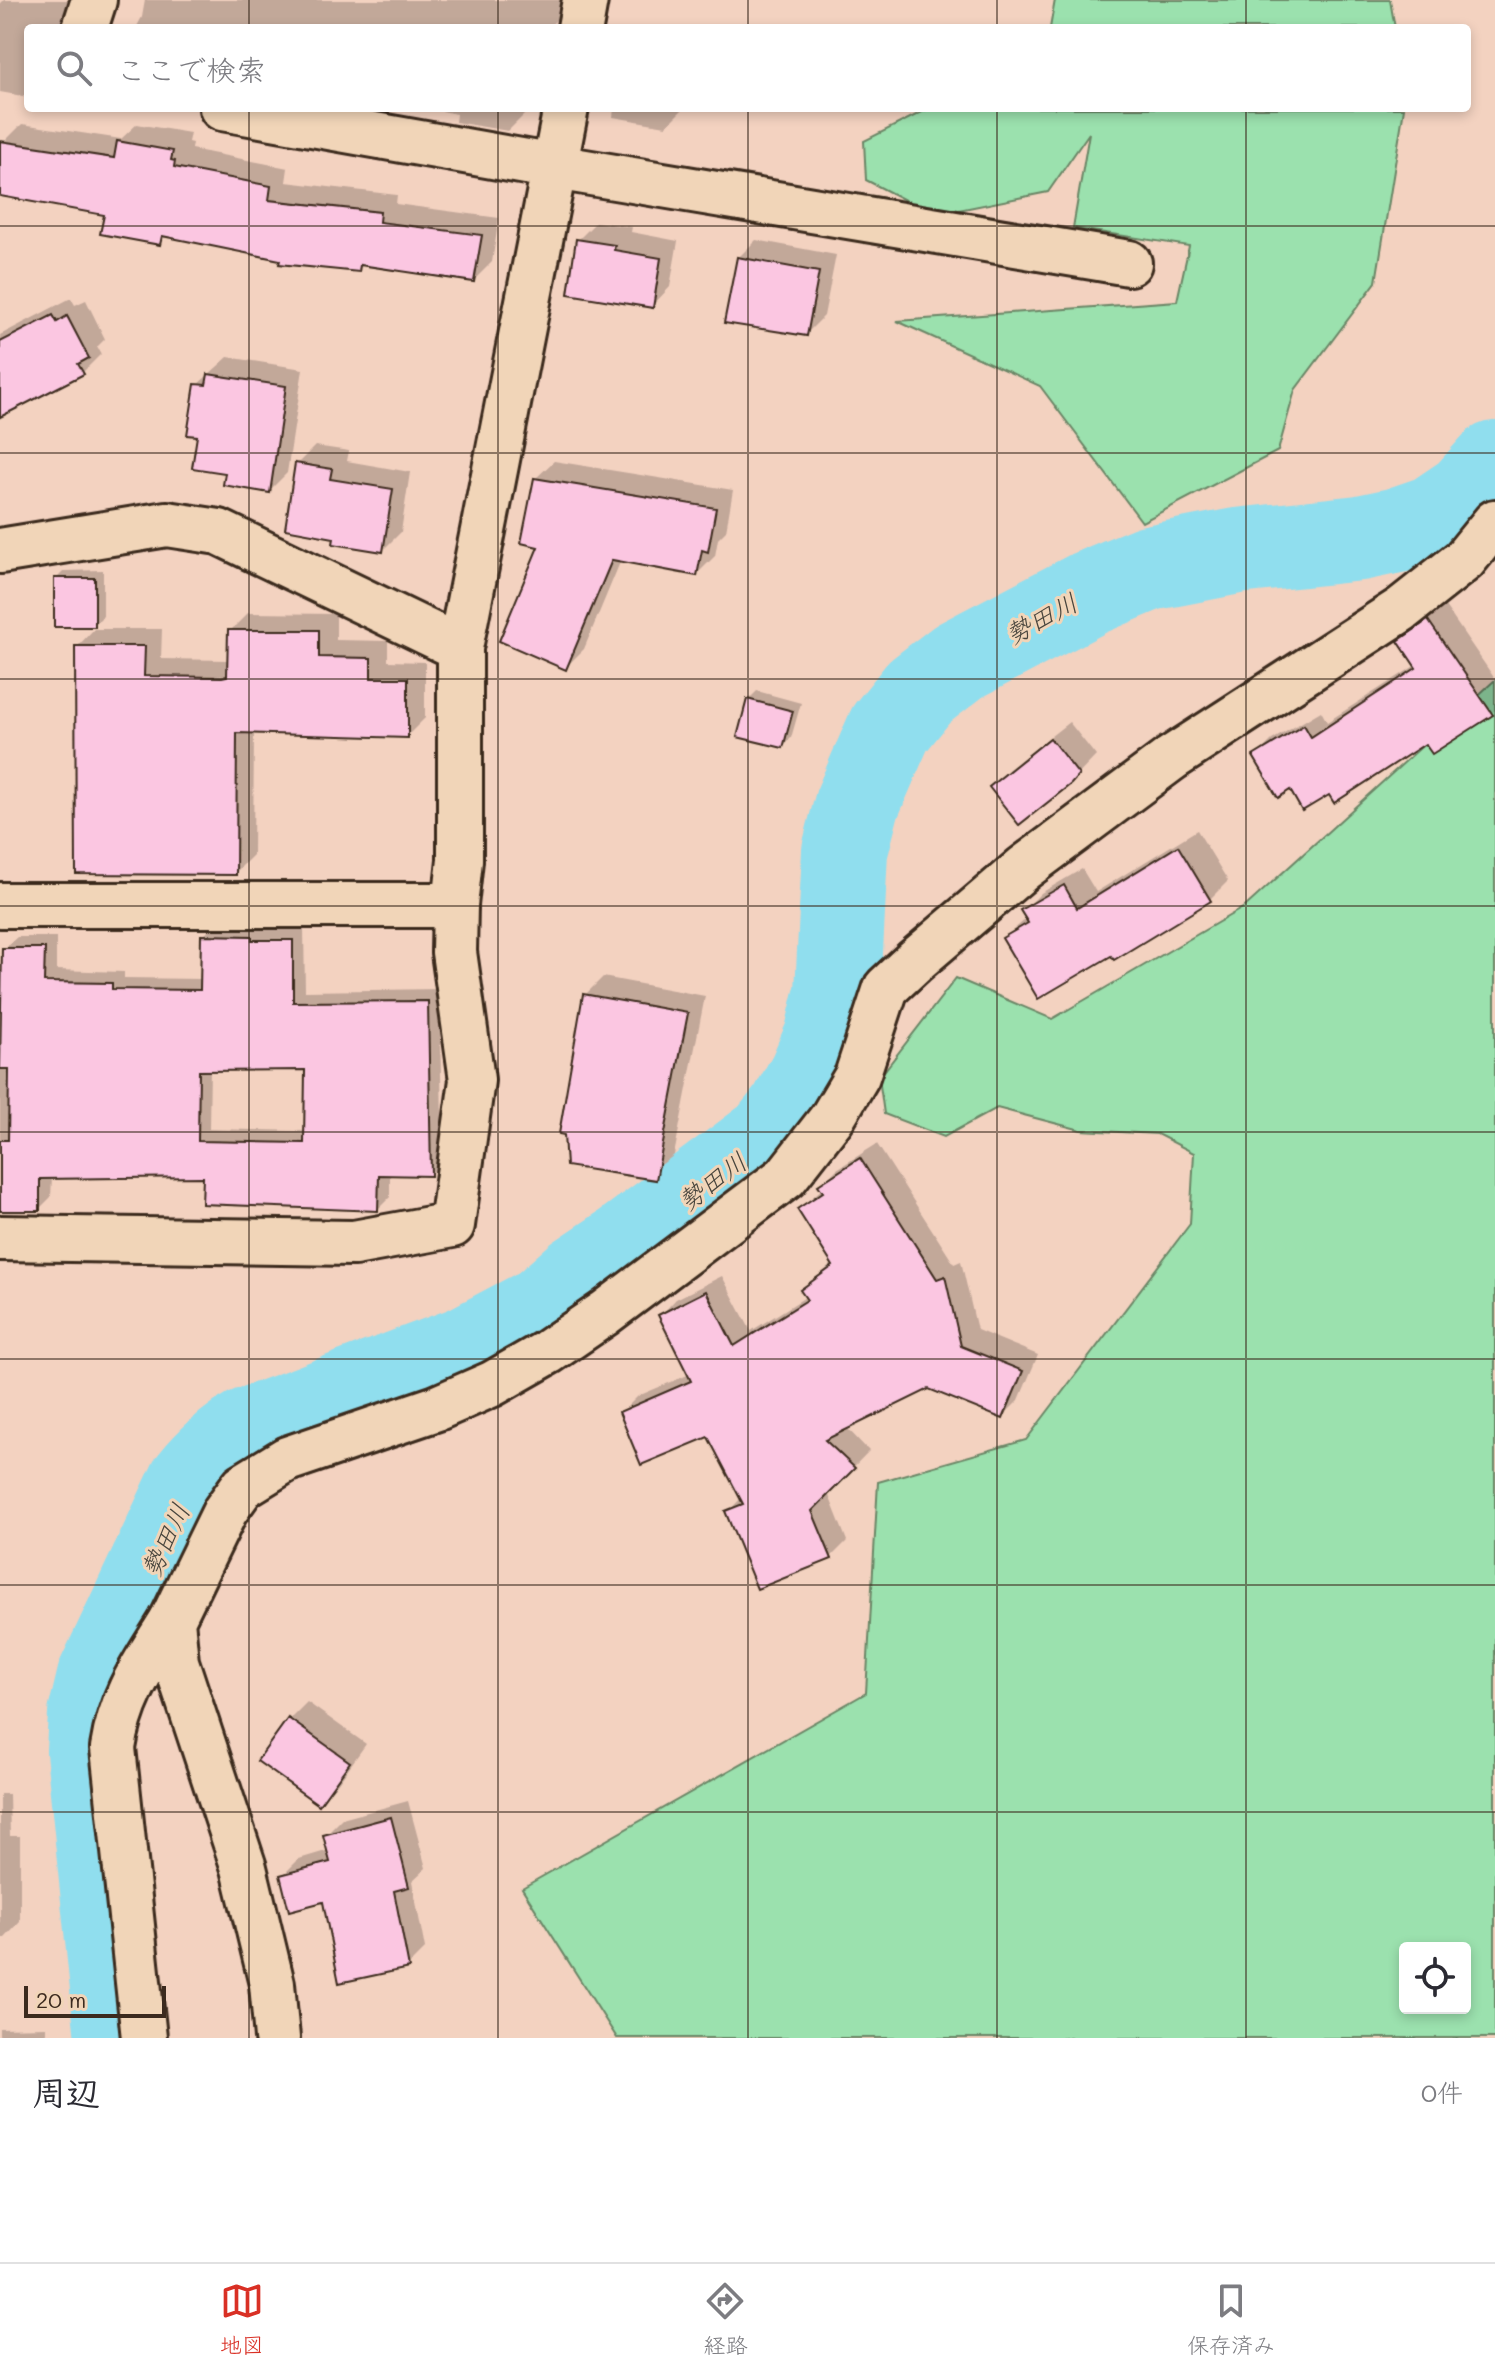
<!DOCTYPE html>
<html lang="ja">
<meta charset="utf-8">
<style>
:root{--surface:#fff;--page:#f2f2f3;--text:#2b2b33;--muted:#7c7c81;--line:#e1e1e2;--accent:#d93025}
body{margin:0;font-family:Mali,"Klee One",sans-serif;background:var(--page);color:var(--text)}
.controls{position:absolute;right:24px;bottom:24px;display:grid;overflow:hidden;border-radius:8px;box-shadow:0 4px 12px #0003}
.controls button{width:72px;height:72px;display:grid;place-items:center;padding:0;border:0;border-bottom:2px solid var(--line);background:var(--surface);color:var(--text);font:40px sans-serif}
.scale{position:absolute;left:24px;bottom:20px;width:142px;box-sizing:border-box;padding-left:8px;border:4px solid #3b2a1e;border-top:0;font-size:22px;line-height:28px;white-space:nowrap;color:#3b2a1e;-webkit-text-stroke:6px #f1d5b8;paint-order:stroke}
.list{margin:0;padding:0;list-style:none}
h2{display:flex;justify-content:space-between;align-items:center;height:104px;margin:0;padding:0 32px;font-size:34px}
h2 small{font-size:26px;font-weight:400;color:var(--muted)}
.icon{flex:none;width:44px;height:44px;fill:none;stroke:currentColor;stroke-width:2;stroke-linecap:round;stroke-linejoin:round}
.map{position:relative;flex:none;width:1495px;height:2038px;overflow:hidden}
.search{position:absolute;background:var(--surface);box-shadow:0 4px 12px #0003;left:24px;right:24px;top:24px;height:88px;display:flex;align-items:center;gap:20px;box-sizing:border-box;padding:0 28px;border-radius:8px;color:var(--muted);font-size:30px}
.sheet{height:224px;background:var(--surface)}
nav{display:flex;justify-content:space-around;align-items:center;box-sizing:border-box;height:112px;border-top:2px solid var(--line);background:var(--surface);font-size:22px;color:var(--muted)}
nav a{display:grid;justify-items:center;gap:4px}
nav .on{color:var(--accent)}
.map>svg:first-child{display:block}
</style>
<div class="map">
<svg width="1495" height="2038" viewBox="0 0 1495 2038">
<rect width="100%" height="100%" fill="#f3d2c0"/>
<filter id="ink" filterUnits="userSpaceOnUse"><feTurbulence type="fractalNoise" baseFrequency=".0125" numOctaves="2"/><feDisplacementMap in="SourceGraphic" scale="16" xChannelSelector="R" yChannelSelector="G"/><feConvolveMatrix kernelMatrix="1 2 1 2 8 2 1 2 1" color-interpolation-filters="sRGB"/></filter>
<g filter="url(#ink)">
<g fill="#9be1ae" stroke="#6b8666" stroke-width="2" fill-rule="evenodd">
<polygon points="1055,0 1390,0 1395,28 1050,28"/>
<polygon points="930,108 1404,108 1376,282 1295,390 1278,451 1142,522 1040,386 897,321 1177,301 1189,246 1073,228 1089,133 1048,192 934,215 866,180 864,141"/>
<path d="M1495 680V2038H617L522 1888 866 1693 878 1482 1026 1440 1190 1224 1194 1153 1157 1134 1081 1130 997 1108 944 1137 884 1114 879 1078 956 978 1052 1019 1246 906ZM1405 1948H1465V2008H1405Z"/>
</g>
<g fill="#0003" fill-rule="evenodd">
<polygon points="4,0 75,0 66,28 28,28 28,97 0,92 0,4"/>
<polygon points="145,0 560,0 557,19 548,28 136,28 142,17"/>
<polygon points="429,108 527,108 526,113 508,131 455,122 456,114"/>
<polygon points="614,108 684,108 666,126 613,117"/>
<polygon points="22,124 121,139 137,124 190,133 188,142 192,143 191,149 288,168 286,182 397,195 396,204 499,218 492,262 474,280 365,263 358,270 282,258 167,235 160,243 106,213 0,194 4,142"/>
<polygon points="596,222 632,227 631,232 678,241 670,287 652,306 578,240"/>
<polygon points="756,240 836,255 824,316 806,334 738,258"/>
<polygon points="71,298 75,305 86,300 105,339 97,347 101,354 83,372 0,415 0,335"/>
<polygon points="228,357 303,369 287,473 269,491 227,472 197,385"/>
<polygon points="315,446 349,451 347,461 410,472 401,532 383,550 297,464"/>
<polygon points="554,461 733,490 726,531 718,539 715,556 697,574 621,560 584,649 566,667 535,479"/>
<polygon points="103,570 103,616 94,625 56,579 64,571"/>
<polygon points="1445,606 1495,679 1495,710 1492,713 1426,741 1330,792 1291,788 1256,756 1272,740 1321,711 1327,722 1416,665 1400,642 1416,626"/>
<polygon points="248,613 336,614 336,640 388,641 388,661 425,662 425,718 407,736 254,732 253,855 235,873 77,647 94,629 162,629 161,659 229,660 230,631"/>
<polygon points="757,691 801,703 791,738 783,746 748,700"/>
<polygon points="1069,722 1096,756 1070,783 992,787 1009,769"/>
<polygon points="1197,830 1228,881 1210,899 1112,953 1004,938 1027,918 1023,911 1041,893 1082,869 1096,892"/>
<path d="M216 924H263V928H304L305 991 439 989 443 1161 431 1174 390 1173V1197L378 1209 205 1175 52 1177 51 1197 39 1209H0V986H5L4 949 17 937H56V970L124 972V978L202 979 203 936ZM210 1068H307L305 1131 209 1129Z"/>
<polygon points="603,977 705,996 673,1160 655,1178 585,995"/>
<polygon points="877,1144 954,1264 961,1261 977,1330 1038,1355 1019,1400 1002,1417 929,1387 846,1427 869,1451 828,1493 847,1541 831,1557 728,1512 742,1497 709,1434 622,1412 638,1396 690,1374 660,1316 676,1299 722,1276 751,1331 807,1296 803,1290 833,1263 799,1209 823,1188 821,1185 837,1169"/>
<polygon points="307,1702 366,1744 337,1784 319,1802 289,1720"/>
<polygon points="0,1794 9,1794 10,1836 20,1836 20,1922 5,1938 0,1938"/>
<polygon points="408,1801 426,1868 412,1881 425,1949 408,1966 325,1899 282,1876 299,1859 329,1850 325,1836 342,1819"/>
<polygon points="46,2027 46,2038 0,2038 0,2028"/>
</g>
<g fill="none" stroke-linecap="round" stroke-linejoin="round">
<path stroke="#90deee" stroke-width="86" d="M118 2038 89 1751 91 1715 100 1677 192 1481C209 1460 226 1444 250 1430L465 1349 543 1308 578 1277 623 1247 769 1138 791 1111 811 1074 827 1037 838 992 845 851 857 804 890 728 919 692 959 661 1089 593 1149 568 1237 551 1360 538 1398 530 1433 518 1467 495 1495 464"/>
</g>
<g fill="#fbc6e1" stroke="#3b2a1e" stroke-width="2" fill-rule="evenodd">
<polygon points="0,141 114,158 117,141 173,151 171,160 175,161 174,167 271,186 269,200 380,212 379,222 482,235 474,282 360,265 359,272 279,264 280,260 162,236 160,245 100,234 104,215 0,196"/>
<polygon points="576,239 615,245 614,250 661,258 653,308 568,294"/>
<polygon points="737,257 819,272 807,336 724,323"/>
<polygon points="53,315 57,322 67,316 89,358 78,364 84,374 0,417 0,342"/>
<polygon points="208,374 286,386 270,493 223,485 225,473 192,468 197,436 187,435 195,384 206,385"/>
<polygon points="295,463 332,469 330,479 393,489 383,552 333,544 334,538 285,529"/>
<polygon points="534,478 716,508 708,552 702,550 697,576 612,560 566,670 499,641 538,547 521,543"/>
<rect x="54" y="578" width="41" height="49"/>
<polygon points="1428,620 1493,715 1432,754 1425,744 1334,803 1329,795 1302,811 1290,790 1278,798 1253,756 1304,725 1311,737 1416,668 1398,641"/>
<polygon points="228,630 319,630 319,657 371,658 371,678 408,678 408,738 237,733 236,875 76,874 75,646 145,646 144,676 222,677 227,676"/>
<polygon points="747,699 793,711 783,748 737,737"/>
<polygon points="1050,738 1079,775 1071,784 1019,825 989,787"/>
<polygon points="1178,846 1211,901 1114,960 1111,956 1038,999 1002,938 1028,923 1020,910 1064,885 1077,908"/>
<path d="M201 935 252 936V940H293V1002L428 1001 431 1176 379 1175 378 1211 202 1204 203 1177 40 1179V1211H0V1140H8L9 1069H0L2 948H45L44 982 112 983V989L200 990ZM305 1070 304 1143 198 1141 199 1071Z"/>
<polygon points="583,994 688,1013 656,1180 566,1166 564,1135 559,1134"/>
<polygon points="860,1158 937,1279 945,1276 961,1346 1023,1371 1003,1419 929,1389 825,1440 855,1468 812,1511 832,1559 757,1589 725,1511 743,1504 708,1437 641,1465 619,1412 691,1381 658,1315 706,1291 734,1346 807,1300 800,1290 833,1266 797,1209 823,1192 818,1185"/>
<polygon points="288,1718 350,1762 319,1805 257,1761"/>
<polygon points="391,1817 409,1887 394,1891 409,1968 339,1983 323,1902 289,1911 280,1875 330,1862 323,1835"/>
</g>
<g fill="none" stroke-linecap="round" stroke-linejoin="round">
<defs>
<g id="minor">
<polyline points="85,28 94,0"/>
<polyline points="580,28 585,0"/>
<polyline points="222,108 555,167 1129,263"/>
<polyline points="0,551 167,524 219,532 460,648 460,860 455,905"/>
<polyline points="460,648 566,108"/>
<polyline points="0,905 455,905 454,952 472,1080 452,1225 354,1243 0,1238"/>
<path d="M144 2038 113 1748C121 1695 145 1664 172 1620"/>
<polyline points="277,2038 272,1984 244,1868 176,1662 172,1620 225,1511 243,1486 287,1459 437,1408 492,1384 548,1352 605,1313 786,1177 832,1118 857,1076 886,988 915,961 1024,868 1172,758 1402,609 1464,560 1495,522"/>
</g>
</defs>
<use href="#minor" stroke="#3b2a1e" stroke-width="50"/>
<use href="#minor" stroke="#f1d5b8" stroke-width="44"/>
</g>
</g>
<path fill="none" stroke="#3b2a1e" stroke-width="2" stroke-opacity="0.55" d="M249 0V28M498 0V28M748 0V28M997 0V28M1246 0V28M249 108V2038M498 108V2038M748 108V2038M997 108V2038M1246 108V2038M0 226H1495M0 453H1495M0 679H1495M0 906H1495M0 1132H1495M0 1359H1495M0 1585H1495M0 1812H1495"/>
<g text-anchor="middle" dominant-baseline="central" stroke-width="6" stroke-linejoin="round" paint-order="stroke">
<g font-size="26" font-style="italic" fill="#48453d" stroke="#f1d5b8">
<text transform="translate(1041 618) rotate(-28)">勢田川</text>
<text transform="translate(712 1181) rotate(-37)">勢田川</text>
<text transform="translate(165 1540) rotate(-65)">勢田川</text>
</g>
</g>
</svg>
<div class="controls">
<button><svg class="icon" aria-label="locate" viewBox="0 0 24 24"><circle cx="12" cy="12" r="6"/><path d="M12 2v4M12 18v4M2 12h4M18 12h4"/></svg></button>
</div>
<div class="scale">20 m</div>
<div class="search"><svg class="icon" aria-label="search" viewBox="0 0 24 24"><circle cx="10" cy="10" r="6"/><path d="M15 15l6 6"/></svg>ここで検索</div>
</div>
<section class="sheet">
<h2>周辺<small>0件</small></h2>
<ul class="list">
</ul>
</section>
<nav>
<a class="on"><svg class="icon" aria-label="map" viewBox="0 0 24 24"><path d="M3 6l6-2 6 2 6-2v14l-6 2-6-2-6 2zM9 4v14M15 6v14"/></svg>地図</a>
<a><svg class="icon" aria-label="directions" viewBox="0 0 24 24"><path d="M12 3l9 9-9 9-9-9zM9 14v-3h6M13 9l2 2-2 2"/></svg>経路</a>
<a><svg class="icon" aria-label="saved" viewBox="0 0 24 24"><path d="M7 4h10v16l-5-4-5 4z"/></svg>保存済み</a>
</nav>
